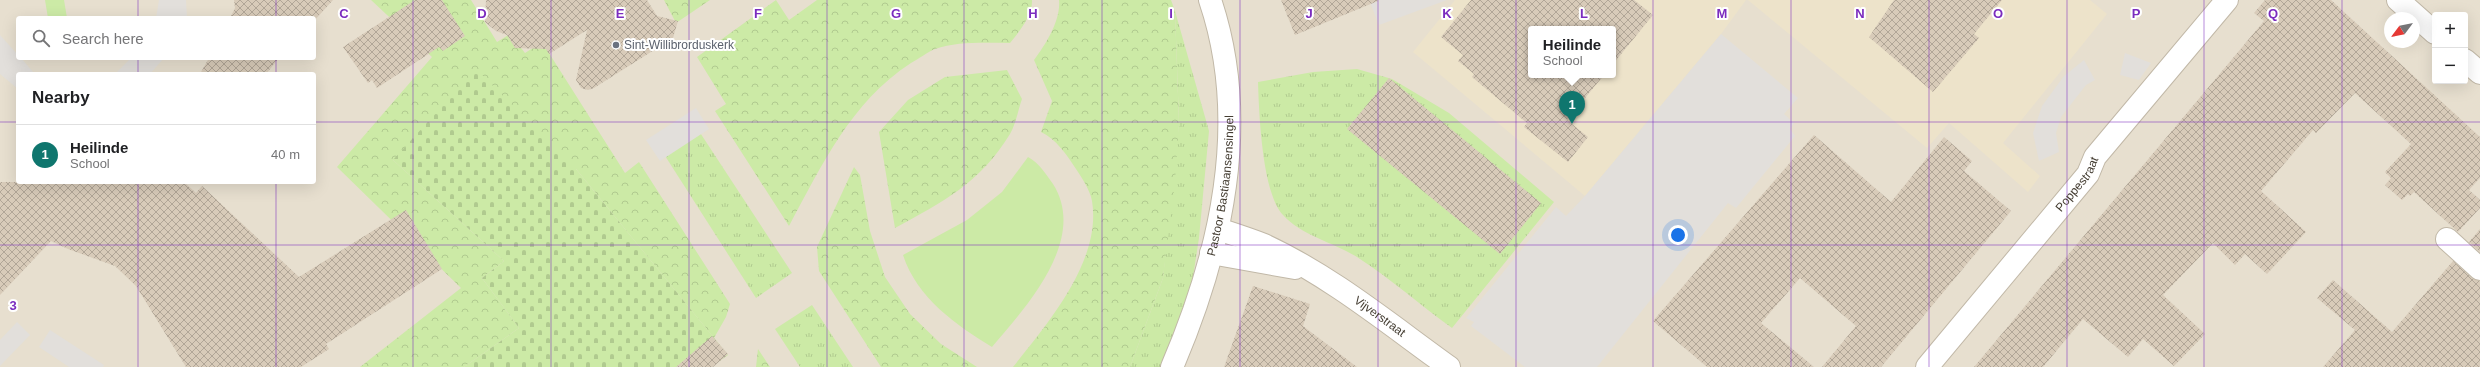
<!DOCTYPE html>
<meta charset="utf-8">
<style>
:root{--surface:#fff;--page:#f2f2f2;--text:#202124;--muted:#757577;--line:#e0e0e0;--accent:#0f766e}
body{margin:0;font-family:Arial,sans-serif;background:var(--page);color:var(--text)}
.controls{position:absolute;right:12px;top:12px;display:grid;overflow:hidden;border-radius:4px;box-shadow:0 4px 16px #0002}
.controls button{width:36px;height:36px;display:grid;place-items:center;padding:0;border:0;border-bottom:1px solid var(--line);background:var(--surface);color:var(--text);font:20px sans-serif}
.compass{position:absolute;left:2384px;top:12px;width:36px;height:36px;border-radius:50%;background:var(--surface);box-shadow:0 4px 16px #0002;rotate:238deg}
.you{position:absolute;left:1678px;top:235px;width:14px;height:14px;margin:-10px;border:3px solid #fff;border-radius:50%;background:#1a73e8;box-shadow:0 0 0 6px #1a73e833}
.badge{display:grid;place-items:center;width:26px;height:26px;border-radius:50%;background:var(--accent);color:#fff;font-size:13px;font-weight:700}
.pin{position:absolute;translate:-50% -33px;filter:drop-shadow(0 1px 2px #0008)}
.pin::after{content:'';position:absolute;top:21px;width:14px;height:12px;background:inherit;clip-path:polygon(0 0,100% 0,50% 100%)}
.popup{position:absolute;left:1528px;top:26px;width:88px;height:52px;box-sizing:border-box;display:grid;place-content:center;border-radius:4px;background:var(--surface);filter:drop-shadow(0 1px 3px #0005);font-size:13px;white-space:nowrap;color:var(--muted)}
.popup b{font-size:15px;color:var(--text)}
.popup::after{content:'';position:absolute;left:50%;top:100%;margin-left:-8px;border:8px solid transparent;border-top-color:var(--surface)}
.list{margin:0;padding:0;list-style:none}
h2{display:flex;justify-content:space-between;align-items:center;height:52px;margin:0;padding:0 16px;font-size:17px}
h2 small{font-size:13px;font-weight:400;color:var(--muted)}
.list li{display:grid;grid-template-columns:26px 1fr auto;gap:12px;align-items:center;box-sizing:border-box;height:60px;padding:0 16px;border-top:1px solid var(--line)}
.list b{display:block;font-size:15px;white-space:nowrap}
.list p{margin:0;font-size:13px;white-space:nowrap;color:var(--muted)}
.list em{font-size:13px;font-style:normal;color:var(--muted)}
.icon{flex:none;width:22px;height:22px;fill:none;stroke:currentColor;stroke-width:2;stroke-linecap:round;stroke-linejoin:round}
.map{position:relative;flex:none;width:2480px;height:367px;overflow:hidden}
.search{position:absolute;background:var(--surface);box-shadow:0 4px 16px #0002;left:16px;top:16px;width:300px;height:44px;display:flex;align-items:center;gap:10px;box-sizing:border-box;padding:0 14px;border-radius:4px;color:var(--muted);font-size:15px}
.panel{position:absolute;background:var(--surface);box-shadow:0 4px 16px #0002;left:16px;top:72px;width:300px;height:112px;border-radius:4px}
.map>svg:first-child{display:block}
</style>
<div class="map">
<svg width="2480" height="367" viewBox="0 0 2480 367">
<defs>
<pattern id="grass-tufts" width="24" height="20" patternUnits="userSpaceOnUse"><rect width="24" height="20" fill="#cceaa6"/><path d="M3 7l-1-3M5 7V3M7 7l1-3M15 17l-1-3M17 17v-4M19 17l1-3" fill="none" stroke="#b0ca8f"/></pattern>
<pattern id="forest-crowns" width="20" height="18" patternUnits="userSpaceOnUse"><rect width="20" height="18" fill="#cceaa6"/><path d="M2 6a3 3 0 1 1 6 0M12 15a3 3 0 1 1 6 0" fill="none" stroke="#b0ca8f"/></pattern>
<pattern id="cemetery-stones" width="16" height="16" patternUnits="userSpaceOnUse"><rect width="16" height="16" fill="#cceaa6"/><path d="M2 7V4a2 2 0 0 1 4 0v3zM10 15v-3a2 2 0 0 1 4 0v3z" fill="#b0ca8f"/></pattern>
<pattern id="building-cross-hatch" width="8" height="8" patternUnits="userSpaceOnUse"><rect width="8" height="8" fill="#d8cbb9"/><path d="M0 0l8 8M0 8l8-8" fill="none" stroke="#b1a697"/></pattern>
</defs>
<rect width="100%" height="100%" fill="#f2ede2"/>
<path fill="#e7dfcf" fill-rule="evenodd" d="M0 0H2480V367H0ZM2435 15H2465V81H2435ZM18 18H314V58H18ZM2390 18H2414V42H2390ZM1531 29H1613V75H1531ZM18 74H314V182H18Z"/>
<g fill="#ede3ca" fill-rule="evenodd">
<path d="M1455 0H1746L1721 34 1585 196 1413 52ZM1531 29H1613V75H1531Z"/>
<polygon points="1748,0 2090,0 2107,14 2003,143 2040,176 2028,192 1949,123 1927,148"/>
</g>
<g fill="url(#grass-tufts)">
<polygon points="1175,11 1209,131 1199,238 1191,290 1162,367 1130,367 1163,278 1179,123"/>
<path d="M1357 69 1392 79 1449 113 1554 202 1452 328C1420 305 1390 278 1357 257 1333 242 1302 236 1283 215 1262 193 1259 113 1258 82L1313 72Z"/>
<polygon points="695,125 792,273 756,298 660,148"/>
<polygon points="812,305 853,367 800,367 775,329"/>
</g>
<g fill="url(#forest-crowns)">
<polygon points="371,0 471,0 497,42 510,34 525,53 542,42 625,173 639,162 730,304 726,317 714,338 576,169 393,160 504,261 482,278 519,328 464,367 360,367 461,288 337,167 432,57"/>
<polygon points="664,0 710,0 676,23"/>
<path d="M776 0 789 20 817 0H1032C1033 15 1019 32 1010 43 986 43 958 41 935 49 927 52 919 59 911 63 851 102 822 165 789 226L715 111 726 104 697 57Z"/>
<path d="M1059 0H1171L1175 11 1179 123 1175 182 1163 278 1130 367H1013C1047 324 1102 261 1092 201 1090 190 1082 178 1076 169 1067 155 1056 139 1041 132L1052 101 1034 60C1046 44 1061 20 1059 0Z"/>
<path d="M1007 70 1022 99C1018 110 1016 124 1010 134 980 183 943 202 895 228L879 132 908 100 945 77Z"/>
<polygon points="854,167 860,175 870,231 885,277 910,314 941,344 977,367 881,367 819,271 817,247"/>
<polygon points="758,349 770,367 756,367"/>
</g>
<polygon fill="url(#cemetery-stones)" points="476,69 576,169 728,355 711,367 464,367 519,328 482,278 504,261 393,160"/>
<g fill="#cceaa6">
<polygon points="45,0 64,0 67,18 48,18"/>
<path d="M1028 157C1039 163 1046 174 1053 184 1088 239 1027 306 992 347 956 325 917 298 903 255L967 220 1002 192Z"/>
</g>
<g fill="#e2dfdb">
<polygon points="159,0 186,0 187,18 156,18"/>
<polygon points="1369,0 1447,0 1379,25"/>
<polygon points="1721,34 1798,98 1784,114 1794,123 1790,129 1795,136 1736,208 1728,203 1597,367 1525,367 1471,326 1474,322 1466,318 1556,207 1566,216 1585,196"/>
<polygon points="0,35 18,55 18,58 21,58 34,73 41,74 18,74 18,89 0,74"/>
<polygon points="2125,53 2151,63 2139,80 2120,75"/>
<polygon points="131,58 164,58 150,74 115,74"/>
<polygon points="2084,60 2095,80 2086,85 2061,117 2056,133 2059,152 2039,161 2033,133 2042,106 2064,76"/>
<polygon points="696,108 709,129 660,161 646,140"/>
<polygon points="17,322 30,335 0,366 0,340"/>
<polygon points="50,330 104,365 103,367 69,367 39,347"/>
</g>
<g fill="url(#building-cross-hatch)">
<polygon points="234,0 333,0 314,21 314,18 230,18 235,8"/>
<polygon points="415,0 442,0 465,36 443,51 439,47 377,88 372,80 368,83 343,47"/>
<polygon points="486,0 647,0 657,16 678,21 673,38 594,88 588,90 581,88 576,80 587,30 549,54 546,49 515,48 507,35 496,31 485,22"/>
<polygon points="1281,0 1378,0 1378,1 1295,35"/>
<polygon points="1471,0 1634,0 1653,15 1613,64 1613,29 1531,29 1531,75 1604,75 1567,120 1588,137 1568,162 1524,127 1527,123 1472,77 1474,74 1458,61 1463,55 1441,37"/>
<polygon points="1894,0 2002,0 1974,34 1979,38 1933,92 1869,37"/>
<polygon points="2265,0 2331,0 2480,137 2480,178 2469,190 2480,200 2480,208 2458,232 2414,192 2410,196 2408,194 2402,200 2385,185 2391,178 2385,172 2411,144 2355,93 2316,133 2313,130 2261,191 2306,232 2267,274 2245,254 2235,265 2213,243 2163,295 2205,334 2174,366 2143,339 2128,357 2083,319 2043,367 1974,367 2264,21 2254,13"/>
<polygon points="209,58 279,58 266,74 200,74"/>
<polygon points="1389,78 1541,203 1500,254 1347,129"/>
<polygon points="1814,135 1891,202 1944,137 1972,161 1964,171 2011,211 1881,367 1822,367 1856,326 1800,278 1761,323 1814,367 1707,367 1653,321"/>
<polygon points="0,182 184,182 196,193 202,186 299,277 406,210 442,269 326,344 329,349 301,367 186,367 136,286 115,266 68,249 51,241 0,295"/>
<polygon points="2480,229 2480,252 2469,242"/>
<polygon points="2453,261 2472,278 2480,281 2480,367 2323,367 2355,330 2317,298 2333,280 2392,332"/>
<polygon points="1253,286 1310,304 1303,326 1357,367 1224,367"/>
<polygon points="712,336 728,354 713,367 676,367"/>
</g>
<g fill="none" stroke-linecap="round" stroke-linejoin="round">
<defs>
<g id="minor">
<polyline points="2398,0 2435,33"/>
<polyline points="2465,60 2480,73"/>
<path id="s1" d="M1218 229C1233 234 1249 239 1264 245 1331 276 1389 324 1449 367"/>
<polyline points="2447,239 2480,269"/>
<polyline points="1211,253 1295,268"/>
<path id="s2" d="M1172 367C1221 253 1251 121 1210 0"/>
<path id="s3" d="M1927 367 2088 174 2095 157 2227 0"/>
</g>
</defs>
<use href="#minor" stroke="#c1b8a7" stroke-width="24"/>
<use href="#minor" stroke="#fff" stroke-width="22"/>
</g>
<path fill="none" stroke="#7b2cbf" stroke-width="1" stroke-opacity="0.55" d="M138 0V18M276 0V18M413 0V367M551 0V367M689 0V367M827 0V367M964 0V367M1102 0V367M1240 0V367M1378 0V367M1516 0V367M1653 0V367M1791 0V367M1929 0V367M2067 0V367M2204 0V367M2342 0V367M138 58V74M276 58V74M0 122H18M314 122H2480M138 182V367M276 182V367M0 245H2480"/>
<circle fill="#6b7280" stroke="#fff" stroke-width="1.5" cx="616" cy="45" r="4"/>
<g text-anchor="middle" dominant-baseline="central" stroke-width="4" stroke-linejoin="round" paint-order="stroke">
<g font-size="12" fill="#5b616d" stroke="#fff" text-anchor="start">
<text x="624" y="45">Sint-Willibrorduskerk</text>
</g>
<g font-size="12" fill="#443d32" stroke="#fff">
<text stroke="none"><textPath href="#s3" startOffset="237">Poppestraat</textPath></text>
<text stroke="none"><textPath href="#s2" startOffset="189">Pastoor Bastiaansensingel</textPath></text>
<text stroke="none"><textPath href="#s1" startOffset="185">Vijverstraat</textPath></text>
</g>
</g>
<g font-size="13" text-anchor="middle" font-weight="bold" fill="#7b2cbf" stroke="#fff" stroke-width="4" stroke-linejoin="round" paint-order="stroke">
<text x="344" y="18">C</text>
<text x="482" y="18">D</text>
<text x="620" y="18">E</text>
<text x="758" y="18">F</text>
<text x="896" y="18">G</text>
<text x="1033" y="18">H</text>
<text x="1171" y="18">I</text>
<text x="1309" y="18">J</text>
<text x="1447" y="18">K</text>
<text x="1584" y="18">L</text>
<text x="1722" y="18">M</text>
<text x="1860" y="18">N</text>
<text x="1998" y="18">O</text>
<text x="2136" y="18">P</text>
<text x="2273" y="18">Q</text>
<text x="13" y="310">3</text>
</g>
</svg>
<div class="controls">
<button>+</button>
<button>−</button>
</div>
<svg class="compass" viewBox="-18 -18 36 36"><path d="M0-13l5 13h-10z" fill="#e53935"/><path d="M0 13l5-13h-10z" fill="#757577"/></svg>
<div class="you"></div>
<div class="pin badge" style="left:1572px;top:124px">1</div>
<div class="popup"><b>Heilinde</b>School</div>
<div class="search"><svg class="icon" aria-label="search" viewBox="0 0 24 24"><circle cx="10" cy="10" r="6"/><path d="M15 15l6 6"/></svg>Search here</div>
<section class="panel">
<h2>Nearby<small></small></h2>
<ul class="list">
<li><span class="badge">1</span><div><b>Heilinde</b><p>School</p></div><em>40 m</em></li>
</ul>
</section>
</div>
